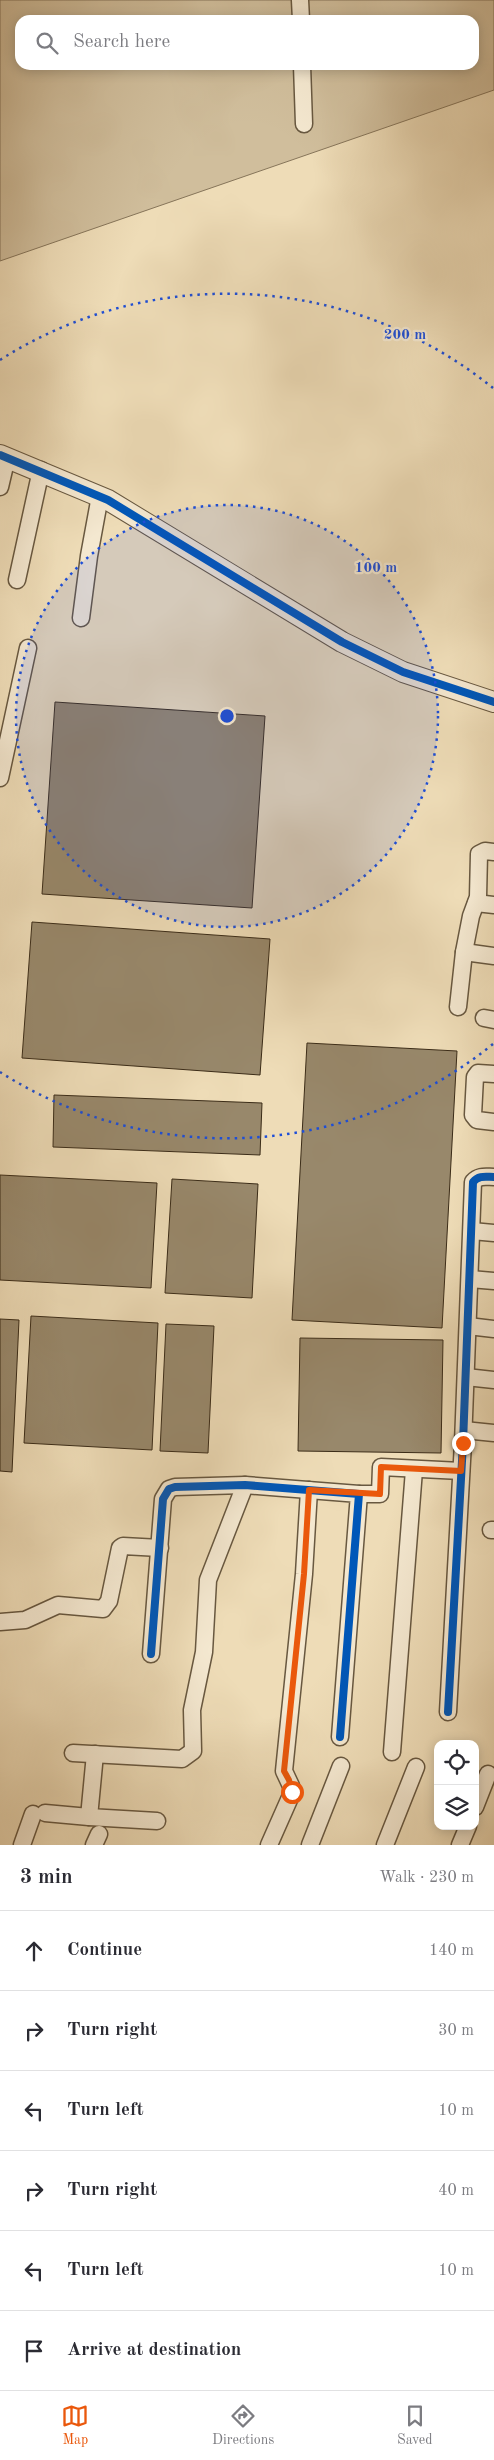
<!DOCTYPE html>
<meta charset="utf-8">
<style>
:root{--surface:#fff;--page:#f7f7f7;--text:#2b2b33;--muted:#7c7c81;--line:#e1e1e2;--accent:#ea580c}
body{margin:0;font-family:"Old Standard TT",serif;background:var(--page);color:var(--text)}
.controls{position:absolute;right:15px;bottom:15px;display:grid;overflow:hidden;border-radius:10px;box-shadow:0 2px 12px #0003}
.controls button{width:45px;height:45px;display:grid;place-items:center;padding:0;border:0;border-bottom:1px solid var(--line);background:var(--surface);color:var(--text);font:25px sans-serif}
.stop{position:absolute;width:15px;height:15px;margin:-11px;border:4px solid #ea580c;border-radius:50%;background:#fff}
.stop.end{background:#ea580c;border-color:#fff;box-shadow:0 1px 5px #0008}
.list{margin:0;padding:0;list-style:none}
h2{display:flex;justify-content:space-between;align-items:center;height:65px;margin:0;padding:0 20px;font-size:21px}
h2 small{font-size:16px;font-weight:400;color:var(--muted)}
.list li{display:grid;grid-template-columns:32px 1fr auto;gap:15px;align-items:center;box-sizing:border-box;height:80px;padding:0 20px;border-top:1px solid var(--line)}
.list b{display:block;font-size:19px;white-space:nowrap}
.list em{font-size:16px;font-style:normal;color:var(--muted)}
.icon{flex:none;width:28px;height:28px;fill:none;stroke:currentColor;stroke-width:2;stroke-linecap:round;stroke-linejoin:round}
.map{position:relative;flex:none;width:494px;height:1845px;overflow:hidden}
.search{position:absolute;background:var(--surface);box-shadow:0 2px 12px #0003;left:15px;right:15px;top:15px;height:55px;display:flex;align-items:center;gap:12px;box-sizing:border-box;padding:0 18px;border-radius:15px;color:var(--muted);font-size:19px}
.sheet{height:545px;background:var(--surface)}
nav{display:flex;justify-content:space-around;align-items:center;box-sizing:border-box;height:70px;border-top:1px solid var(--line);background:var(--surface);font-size:14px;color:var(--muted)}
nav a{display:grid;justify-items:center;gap:2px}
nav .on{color:var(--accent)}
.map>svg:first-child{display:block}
</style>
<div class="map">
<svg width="494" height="1845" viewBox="0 0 494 1845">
<rect width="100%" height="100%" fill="#eedcb7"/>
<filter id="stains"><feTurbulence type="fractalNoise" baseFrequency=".004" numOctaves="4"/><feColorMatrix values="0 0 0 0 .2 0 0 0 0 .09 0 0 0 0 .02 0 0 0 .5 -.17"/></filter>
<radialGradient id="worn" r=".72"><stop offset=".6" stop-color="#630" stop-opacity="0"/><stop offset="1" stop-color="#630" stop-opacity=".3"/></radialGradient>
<path fill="#d0be9c" stroke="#86755a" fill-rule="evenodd" d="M0 0H494V90L0 261ZM20 20H474V65H20Z"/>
<g fill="#98886b" stroke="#3b2c18">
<polygon points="55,702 265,716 252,908 42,894"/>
<polygon points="32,922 270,939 260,1075 22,1058"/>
<polygon points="307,1043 457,1051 442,1328 292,1320"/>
<polygon points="54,1095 262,1103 260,1155 53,1147"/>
<polygon points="0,1175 157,1183 151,1288 0,1280"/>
<polygon points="172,1179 258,1184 252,1298 165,1293"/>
<polygon points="31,1316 158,1323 152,1450 24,1443"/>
<polygon points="0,1319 19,1320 12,1472 0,1471"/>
<polygon points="166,1324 214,1326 208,1453 160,1451"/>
<polygon points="300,1338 443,1340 441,1453 298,1451"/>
</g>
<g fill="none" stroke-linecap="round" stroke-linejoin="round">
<defs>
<g id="minor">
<polyline points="300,0 301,20"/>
<polyline points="302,65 304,124"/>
<polyline points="0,487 7,457"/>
<polyline points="17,580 41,470"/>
<polyline points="81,618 89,556 100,496"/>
<polyline points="0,778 28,648"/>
<polyline points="476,903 494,905"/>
<polyline points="464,952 494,956"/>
<polyline points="458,1007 464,952 471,916 478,897 479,854 485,851 494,852"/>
<polyline points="484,1018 494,1020"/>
<polyline points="494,1074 478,1073 475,1077 473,1115 477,1120 494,1122"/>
<polyline points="472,1231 494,1233"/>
<polyline points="470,1279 494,1281"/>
<polyline points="468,1326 494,1329"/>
<polyline points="466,1377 494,1380"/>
<polyline points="464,1430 494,1433"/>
<polyline points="359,1494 380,1494 381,1467 461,1471"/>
<polyline points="491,1530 494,1530"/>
<polyline points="0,1622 25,1620 58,1605 103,1609 109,1601 120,1548 123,1546 160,1548"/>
<polyline points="151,1654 163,1499 169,1489 175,1487 245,1485 359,1494 340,1737"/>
<path d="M448 1712 463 1443 473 1182C479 1175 486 1177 494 1177"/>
<polyline points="392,1752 414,1470"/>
<polyline points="73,1753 182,1759 193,1751 192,1710 204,1652 208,1580 245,1485"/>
<polyline points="95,1754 89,1817 157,1821"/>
<polyline points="475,1807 488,1774"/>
<polyline points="45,1813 89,1817"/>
<polyline points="22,1845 33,1814"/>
<polyline points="94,1845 99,1834"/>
<polyline points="269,1845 292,1793 291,1786 284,1771 304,1574 309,1490"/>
<polyline points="310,1845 341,1766"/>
<polyline points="385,1845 416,1767"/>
<polyline points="460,1845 468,1826"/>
</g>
<polyline id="tertiary" points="0,455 108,500 342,642 403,672 494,702"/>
</defs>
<use href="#minor" stroke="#685840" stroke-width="19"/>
<use href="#tertiary" stroke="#685840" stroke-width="22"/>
<use href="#minor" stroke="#f4e8d0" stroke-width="16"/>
<use href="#tertiary" stroke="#f4e8d0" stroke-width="20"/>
<defs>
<g id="cycleway">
<polyline points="0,455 108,500 342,642 403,672 494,702"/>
<polyline points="151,1654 163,1499 169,1489 175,1487 245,1485 359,1494 340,1737"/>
<path d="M448 1712 463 1443 473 1182C479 1175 486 1177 494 1177"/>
</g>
</defs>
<use href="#cycleway" stroke="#f4e8d0" stroke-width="11"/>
<use href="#cycleway" stroke="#0057b8" stroke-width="8"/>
</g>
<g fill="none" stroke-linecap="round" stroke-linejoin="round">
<polyline stroke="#ea580c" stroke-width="6" points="292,1792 289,1780 284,1771 304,1574 309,1490 380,1494 381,1467 461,1471 463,1443"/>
</g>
<circle cx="227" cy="716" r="211" fill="#1d4ed8" fill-opacity=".12"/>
<g fill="none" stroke="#1d4ed8" stroke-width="2.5" stroke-dasharray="2.5 5">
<circle cx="227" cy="716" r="211"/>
<path d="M493 1044A422 422 0 0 1 0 1072M0 360A422 422 0 0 1 493 388"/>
</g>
<circle cx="227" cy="716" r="8" fill="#1d4ed8" stroke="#f4e8d0" stroke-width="2.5"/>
<g font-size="15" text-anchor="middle" font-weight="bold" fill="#1d4ed8" stroke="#f4e8d0" stroke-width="4.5" stroke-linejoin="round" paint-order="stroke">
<text x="405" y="339">200 m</text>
<text x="376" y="572">100 m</text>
</g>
<rect width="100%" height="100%" filter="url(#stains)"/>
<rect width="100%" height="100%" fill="url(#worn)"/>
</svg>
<div class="controls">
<button><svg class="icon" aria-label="locate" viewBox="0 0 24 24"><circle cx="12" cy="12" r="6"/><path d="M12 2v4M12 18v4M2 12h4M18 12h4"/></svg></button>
<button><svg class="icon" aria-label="layers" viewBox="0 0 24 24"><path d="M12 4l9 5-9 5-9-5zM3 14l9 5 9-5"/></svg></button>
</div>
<div class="stop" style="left:292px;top:1792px"></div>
<div class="stop end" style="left:463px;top:1443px"></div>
<div class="search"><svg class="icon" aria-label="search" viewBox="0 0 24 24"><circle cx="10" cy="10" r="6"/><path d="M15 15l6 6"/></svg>Search here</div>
</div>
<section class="sheet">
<h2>3 min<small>Walk · 230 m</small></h2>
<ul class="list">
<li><svg class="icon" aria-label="ahead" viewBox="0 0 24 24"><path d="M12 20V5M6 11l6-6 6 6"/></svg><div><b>Continue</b></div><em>140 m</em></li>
<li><svg class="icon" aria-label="right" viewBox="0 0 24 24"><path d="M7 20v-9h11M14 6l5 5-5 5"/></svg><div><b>Turn right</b></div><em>30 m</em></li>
<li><svg class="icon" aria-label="left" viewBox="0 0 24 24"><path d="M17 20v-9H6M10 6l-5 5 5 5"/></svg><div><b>Turn left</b></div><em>10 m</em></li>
<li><svg class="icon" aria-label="right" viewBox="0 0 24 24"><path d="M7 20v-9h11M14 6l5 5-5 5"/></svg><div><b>Turn right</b></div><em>40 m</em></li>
<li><svg class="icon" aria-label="left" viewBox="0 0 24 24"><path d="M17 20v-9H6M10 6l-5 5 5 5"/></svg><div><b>Turn left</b></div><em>10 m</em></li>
<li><svg class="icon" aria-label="arrive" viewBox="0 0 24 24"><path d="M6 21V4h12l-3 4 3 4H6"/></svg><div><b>Arrive at destination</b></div></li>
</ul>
</section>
<nav>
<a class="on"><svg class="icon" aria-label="map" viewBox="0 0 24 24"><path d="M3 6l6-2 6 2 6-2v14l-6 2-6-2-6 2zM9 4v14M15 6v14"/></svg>Map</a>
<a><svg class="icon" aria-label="directions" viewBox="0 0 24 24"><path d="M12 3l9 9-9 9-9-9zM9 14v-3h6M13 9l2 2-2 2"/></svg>Directions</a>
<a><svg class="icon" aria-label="saved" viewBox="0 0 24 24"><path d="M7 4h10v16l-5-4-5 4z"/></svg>Saved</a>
</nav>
